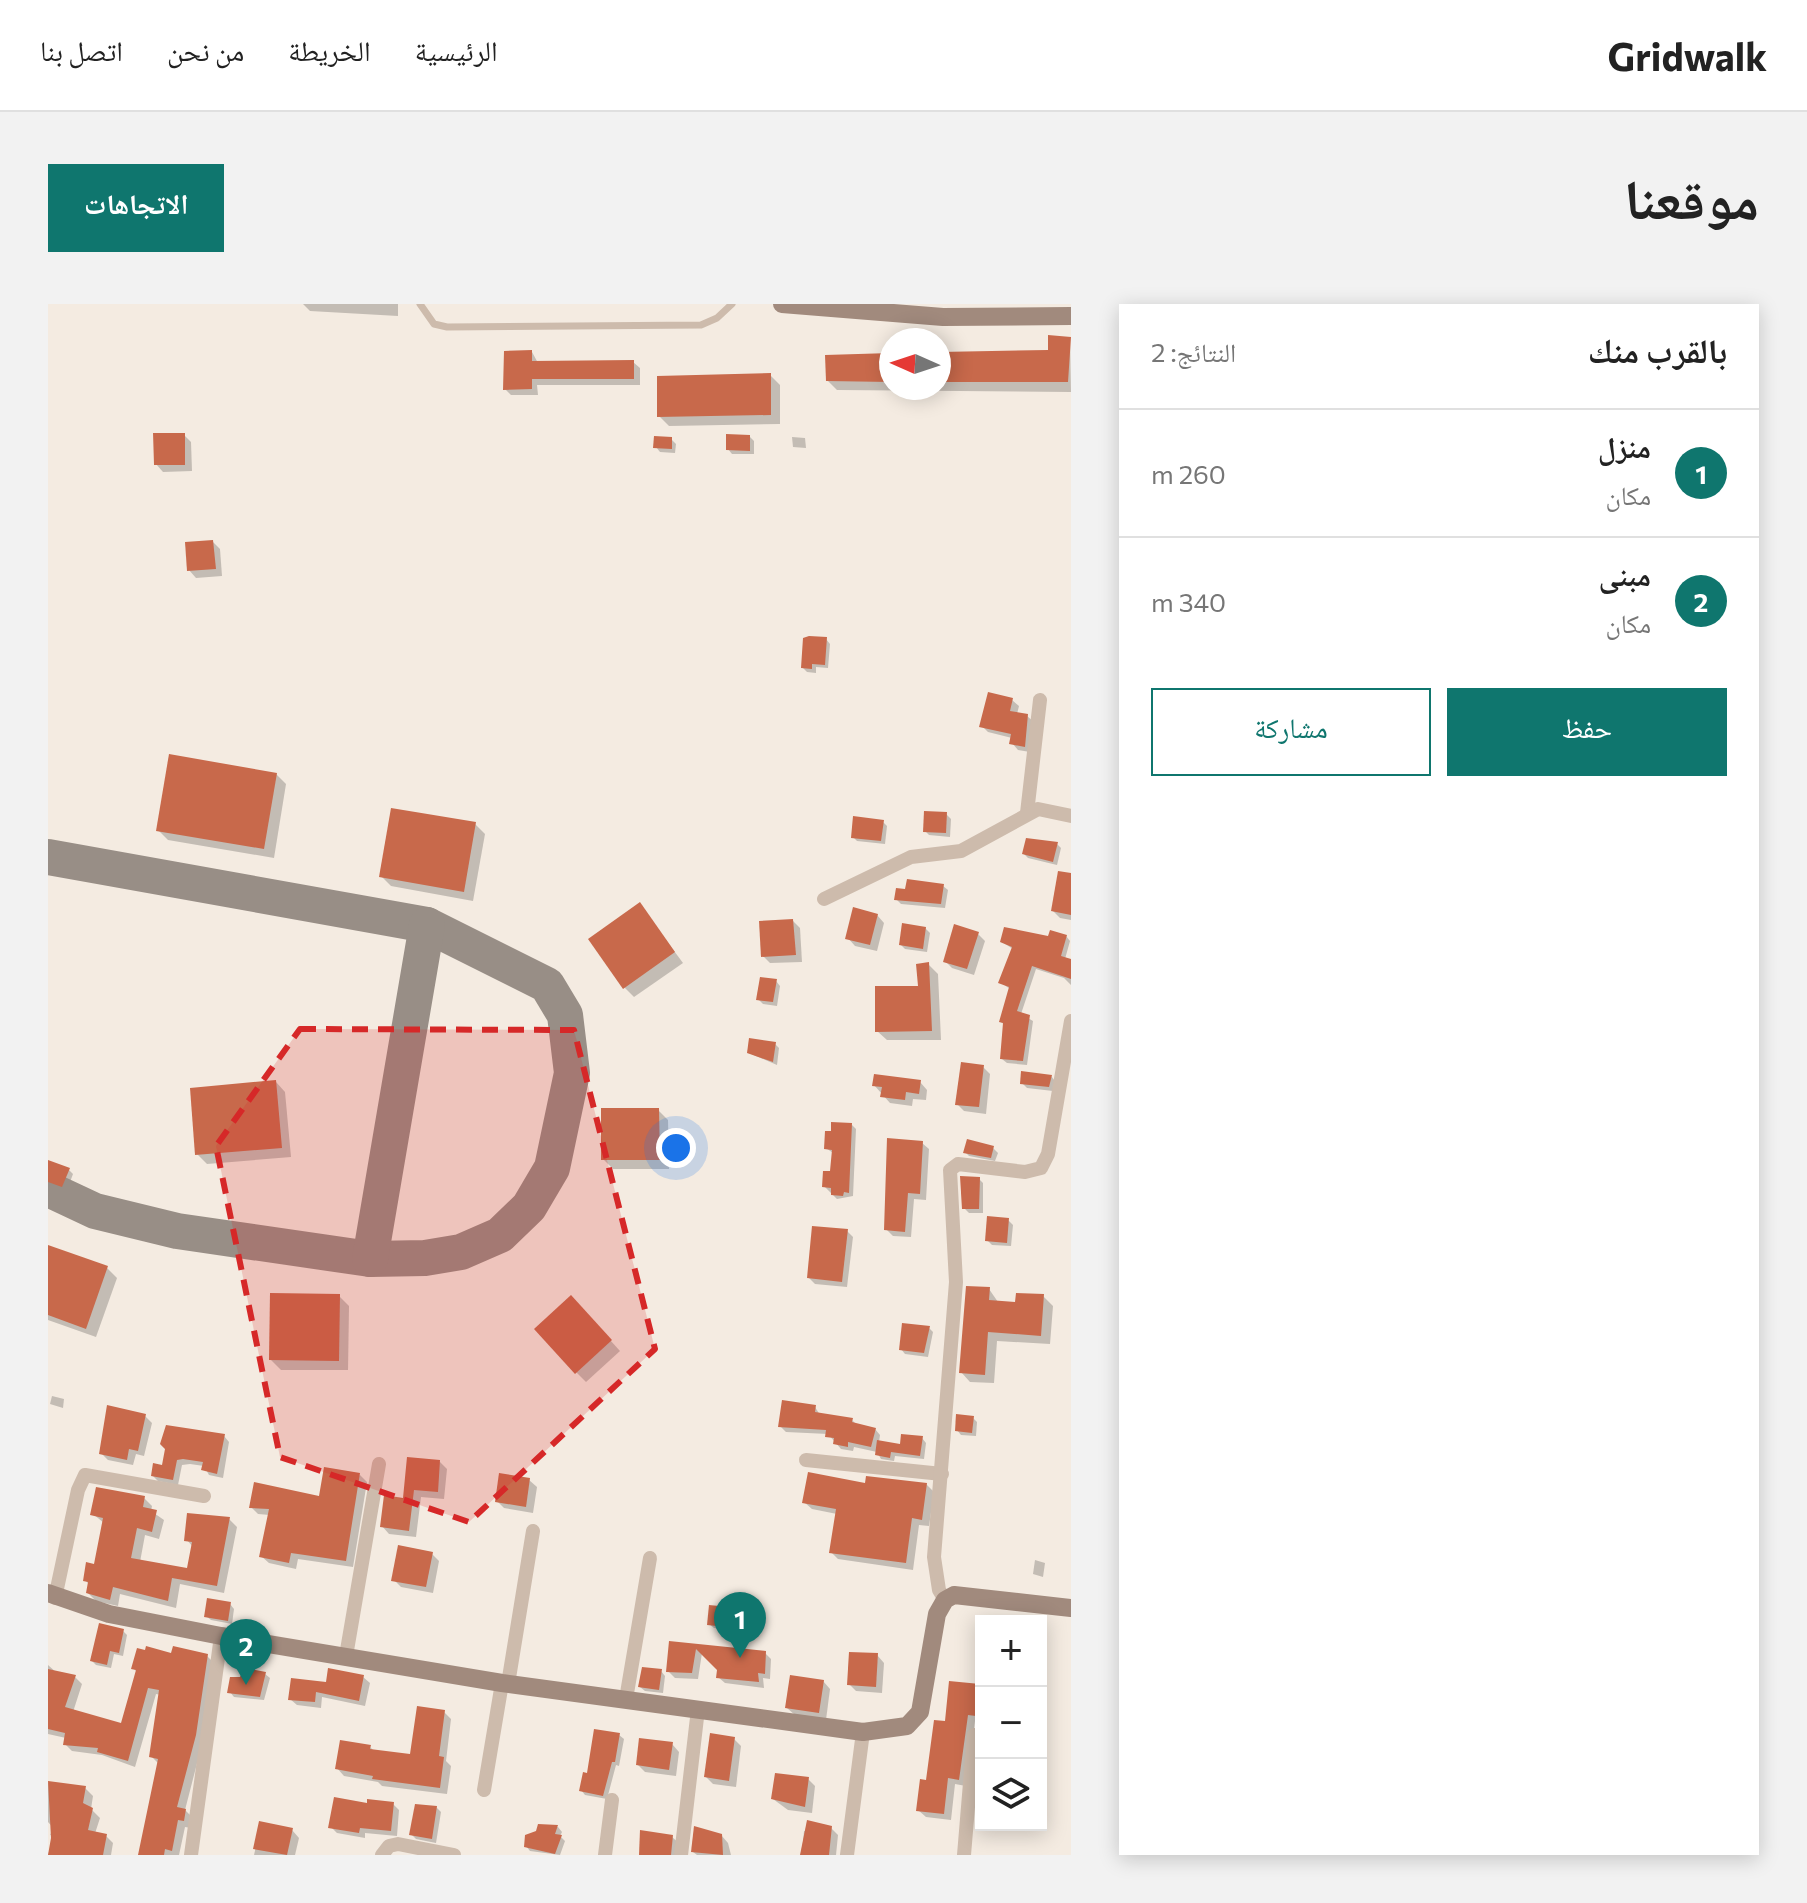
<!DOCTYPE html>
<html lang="ar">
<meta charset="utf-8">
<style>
:root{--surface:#fff;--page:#f2f2f2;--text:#222;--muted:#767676;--line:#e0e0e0;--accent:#0f766e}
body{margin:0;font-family:Commissioner,"Noto Naskh Arabic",sans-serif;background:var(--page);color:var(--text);direction:rtl}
.controls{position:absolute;right:24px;bottom:24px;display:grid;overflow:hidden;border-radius:0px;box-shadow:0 4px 20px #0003}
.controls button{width:72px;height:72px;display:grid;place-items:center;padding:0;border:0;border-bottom:2px solid var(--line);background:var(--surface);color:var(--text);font:40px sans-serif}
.compass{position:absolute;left:831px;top:24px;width:72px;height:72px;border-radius:50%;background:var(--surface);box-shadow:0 4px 20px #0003;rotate:273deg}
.you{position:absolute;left:628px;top:844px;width:28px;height:28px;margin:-20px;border:6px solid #fff;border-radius:50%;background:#1a73e8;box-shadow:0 0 0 12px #1a73e833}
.badge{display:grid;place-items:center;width:52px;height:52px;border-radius:50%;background:var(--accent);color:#fff;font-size:26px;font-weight:700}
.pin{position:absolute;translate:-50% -66px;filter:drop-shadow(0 2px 4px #0008)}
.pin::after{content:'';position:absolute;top:42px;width:28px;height:24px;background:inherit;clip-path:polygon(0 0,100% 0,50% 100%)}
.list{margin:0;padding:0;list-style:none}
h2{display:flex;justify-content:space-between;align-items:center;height:104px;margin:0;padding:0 32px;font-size:34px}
h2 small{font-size:26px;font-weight:400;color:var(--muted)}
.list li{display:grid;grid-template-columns:52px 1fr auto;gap:24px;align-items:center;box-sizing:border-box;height:128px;padding:0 32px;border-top:2px solid var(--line)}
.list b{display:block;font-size:30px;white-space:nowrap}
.list p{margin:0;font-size:26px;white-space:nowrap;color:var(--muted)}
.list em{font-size:26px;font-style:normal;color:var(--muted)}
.actions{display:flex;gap:16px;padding:24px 32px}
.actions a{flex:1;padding:18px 0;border:2px solid var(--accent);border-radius:0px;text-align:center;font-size:28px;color:var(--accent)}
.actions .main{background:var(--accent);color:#fff}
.icon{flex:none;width:44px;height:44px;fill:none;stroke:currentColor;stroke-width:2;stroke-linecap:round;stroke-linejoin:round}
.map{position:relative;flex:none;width:1023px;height:1551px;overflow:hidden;direction:ltr;border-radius:0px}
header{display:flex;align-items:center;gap:48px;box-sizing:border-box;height:112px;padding:0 40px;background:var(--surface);border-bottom:2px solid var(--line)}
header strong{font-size:38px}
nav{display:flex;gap:44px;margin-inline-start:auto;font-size:28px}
.intro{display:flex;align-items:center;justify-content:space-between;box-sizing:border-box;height:192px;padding:0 48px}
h1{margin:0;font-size:56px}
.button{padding:20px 36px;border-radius:0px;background:var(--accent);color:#fff;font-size:28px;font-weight:700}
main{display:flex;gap:48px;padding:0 48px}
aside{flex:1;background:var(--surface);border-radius:0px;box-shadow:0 4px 20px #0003}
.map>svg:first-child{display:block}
</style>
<header>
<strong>Gridwalk</strong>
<nav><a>الرئيسية</a><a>الخريطة</a><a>من نحن</a><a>اتصل بنا</a></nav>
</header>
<div class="intro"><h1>موقعنا</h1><a class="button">الاتجاهات</a></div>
<main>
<aside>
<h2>بالقرب منك<small>النتائج: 2</small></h2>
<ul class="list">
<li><span class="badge">1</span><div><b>منزل</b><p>مكان</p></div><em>260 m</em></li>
<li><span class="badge">2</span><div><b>مبنى</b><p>مكان</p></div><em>340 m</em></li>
</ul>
<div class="actions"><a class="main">حفظ</a><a>مشاركة</a></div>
</aside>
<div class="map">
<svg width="1023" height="1551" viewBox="0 0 1023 1551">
<rect width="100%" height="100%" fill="#f4ebe1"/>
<g fill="#0003">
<polygon points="255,0 350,0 350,12 262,7"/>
<polygon points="1022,35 1023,88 789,86 780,77 843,51 843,84 891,84 891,50 1001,48"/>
<polygon points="484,48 490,59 585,58 592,64 592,81 489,81 490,91 463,91 457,85"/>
<polygon points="722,71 732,81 732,120 621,122 611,112"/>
<polygon points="136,131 143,138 144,167 115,168 108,160"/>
<polygon points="702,133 706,137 706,150 684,150 680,145"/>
<polygon points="744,133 757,134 758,144 745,143"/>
<polygon points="623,135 628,140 627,149 612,148 608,143"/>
<polygon points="165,238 172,245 174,272 148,274 141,266"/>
<polygon points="778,335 782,340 780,364 768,363 768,369 759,368 755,364"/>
<polygon points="964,396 971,402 969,410 979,412 986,418 982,448 970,446 964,439 964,434 940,428 934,422"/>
<polygon points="228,470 238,480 226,554 120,536 110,526"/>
<polygon points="898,510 903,515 902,533 881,531 877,527"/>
<polygon points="835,518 839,522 837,540 809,537 805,533"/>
<polygon points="427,520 437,530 425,597 343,582 333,572"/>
<polygon points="1009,540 1013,544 1009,561 980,554 976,550"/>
<polygon points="1023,571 1023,616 1012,614 1005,607"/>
<polygon points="895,582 900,586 897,604 853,600 848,595"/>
<polygon points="592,601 635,659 586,693 576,683"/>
<polygon points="829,611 836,619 829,647 807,642 800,634"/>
<polygon points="745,617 752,624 754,658 722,659 715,652"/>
<polygon points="877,624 882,629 879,648 857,645 853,641"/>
<polygon points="930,630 937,637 926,671 904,664 897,657"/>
<polygon points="1018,632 1022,637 1017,655 1023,657 1023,681 1016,674 988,665 973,710 985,717 979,761 959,759 954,755 957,721 953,718 962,685 952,678 965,645 954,638"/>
<polygon points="880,660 890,670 893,736 839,736 829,727 872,684"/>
<polygon points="728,677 732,682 729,702 715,700 710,695"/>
<polygon points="727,740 731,744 729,761 701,749"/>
<polygon points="935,763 942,770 938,810 916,807 909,800"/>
<polygon points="1003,772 1007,777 1005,787 979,784 974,779"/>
<polygon points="228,778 237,788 243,853 159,860 149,850"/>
<polygon points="872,778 879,786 878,796 865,795 864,802 842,799 826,781"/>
<polygon points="610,806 620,816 621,865 565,865 555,855"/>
<polygon points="804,821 808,825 805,892 789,895 776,882 784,869 785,849 778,844"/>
<polygon points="874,839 881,845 878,896 866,895 863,933 845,932 838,925"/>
<polygon points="945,844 950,849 947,857 921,852 917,848"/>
<polygon points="20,865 25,870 19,886 1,877"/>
<polygon points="931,875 935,879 935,909 921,909 916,904"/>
<polygon points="960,916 965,921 963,942 944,941 939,936"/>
<polygon points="799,927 805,933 799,983 767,980 761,974"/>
<polygon points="0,943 59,964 69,974 48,1033 0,1016"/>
<polygon points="941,985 950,998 969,1000 995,992 1005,1002 1002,1040 949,1037 946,1079 922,1078 913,1068"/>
<polygon points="291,992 301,1002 300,1066 233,1066 223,1056"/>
<polygon points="533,1004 572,1047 538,1078 528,1068"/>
<polygon points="881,1024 885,1028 880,1053 857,1050 853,1045"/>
<polygon points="4,1092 16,1095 15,1104 2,1100"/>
<polygon points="767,1103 772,1111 804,1116 810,1122 827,1125 832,1131 831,1138 854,1142 874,1134 878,1139 876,1155 847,1152 846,1157 833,1155 829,1148 806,1143 805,1147 793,1145 780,1130 738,1128 732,1122"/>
<polygon points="97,1112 104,1119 96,1152 88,1150 85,1161 60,1156 53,1149"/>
<polygon points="925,1114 929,1118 928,1132 913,1131 909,1126"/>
<polygon points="176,1132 181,1138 175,1174 161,1171 156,1162 142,1160 134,1161 130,1181 110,1177 105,1172 115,1163 119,1144"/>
<polygon points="361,1155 392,1158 399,1165 396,1195 373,1193 368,1233 341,1230 334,1222 357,1196"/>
<polygon points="312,1171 319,1178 305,1263 250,1255 248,1265 221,1259 213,1252 222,1211 210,1210 203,1203 273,1195"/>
<polygon points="481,1176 489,1183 485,1209 456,1204 449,1197"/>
<polygon points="878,1180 886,1188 881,1222 871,1221 865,1266 790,1255 783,1248 789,1210 764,1205 756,1198 819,1181"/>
<polygon points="96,1194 104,1202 103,1207 116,1216 111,1235 97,1231 92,1258 141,1267 145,1243 139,1236 181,1215 189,1223 176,1289 132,1280 128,1304 72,1290 70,1302 48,1297 40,1289 42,1281 37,1276 47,1262 56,1219 45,1210"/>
<polygon points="384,1250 391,1257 385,1289 353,1283 346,1276"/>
<polygon points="987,1256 997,1259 995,1273 985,1270"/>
<polygon points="182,1300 186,1305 184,1320 163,1316 158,1312"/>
<polygon points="680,1305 685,1309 683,1326 666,1324 661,1320"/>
<polygon points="75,1327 79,1331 75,1352 66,1350 63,1364 48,1361 44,1357"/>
<polygon points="623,1339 717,1349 723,1355 722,1375 715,1374 716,1384 677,1379 670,1373 671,1365 654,1349 650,1375 627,1374 620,1367"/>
<polygon points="125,1351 159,1352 167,1360 154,1440 137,1506 145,1514 143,1524 137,1523 131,1551 92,1551 111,1460 104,1453 113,1391 108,1390 87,1463 54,1451 24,1447 17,1440 18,1434 0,1430 0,1361 10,1370 27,1373 34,1380 25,1408 75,1421 89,1368 86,1365"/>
<polygon points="829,1351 836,1359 834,1389 808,1387 801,1380"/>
<polygon points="613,1367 617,1372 615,1389 597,1387 592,1383"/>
<polygon points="217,1370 222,1374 216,1396 186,1393 182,1388"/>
<polygon points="315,1373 322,1379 317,1402 274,1393 273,1404 249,1401 242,1395 279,1380"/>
<polygon points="775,1377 782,1385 778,1416 747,1411 739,1404"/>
<polygon points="931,1382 933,1418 927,1417 918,1482 907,1480 903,1516 878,1513 870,1506 898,1419"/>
<polygon points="396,1408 403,1415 398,1457 403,1462 399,1490 334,1482 330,1478 296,1472 289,1464 322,1443 326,1447 364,1452"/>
<polygon points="571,1431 576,1435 571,1462 568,1461 559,1495 537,1491 533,1486 541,1471"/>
<polygon points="686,1435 693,1442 688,1483 665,1480 658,1473"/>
<polygon points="624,1440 631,1448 628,1472 597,1468 590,1461"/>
<polygon points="760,1475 767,1482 764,1509 740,1506 725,1495"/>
<polygon points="0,1479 37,1484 45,1492 43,1505 52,1514 40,1551 0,1551 5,1534 2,1530 9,1528 0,1518"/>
<polygon points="345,1500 351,1506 349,1532 317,1529 317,1534 289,1529 283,1523 320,1501"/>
<polygon points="388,1503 393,1508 388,1539 368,1535 364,1531"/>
<polygon points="213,1520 244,1526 251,1534 247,1551 206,1551"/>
<polygon points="492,1522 510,1523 514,1528 512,1532 517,1537 512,1551 482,1547 478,1542"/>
<polygon points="783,1524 790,1531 788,1551 754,1551 756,1527"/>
<polygon points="673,1531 680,1539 683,1551 649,1551 645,1548"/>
<polygon points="58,1532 65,1539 63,1551 47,1551"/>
<polygon points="624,1533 632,1540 630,1551 592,1551"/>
</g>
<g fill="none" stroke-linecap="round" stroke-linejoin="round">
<g stroke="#988e86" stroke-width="36">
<polyline points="0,553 379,621 499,681 517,711 524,769 504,864 481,903 452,931 413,948 377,954 322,955 129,927 47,907 0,885"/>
<polyline points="322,955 379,621"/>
</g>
</g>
<g fill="#c8694b">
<polygon points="1000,31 1023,33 1020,78 891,78 891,48 1000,46"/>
<polygon points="484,46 484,57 586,56 586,75 484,75 484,85 455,86 456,47"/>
<polygon points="843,49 843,78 778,77 777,51"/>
<polygon points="723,69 723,111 609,113 609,72"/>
<polygon points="105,129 137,129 137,161 106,161"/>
<polygon points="678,130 702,131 702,147 678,146"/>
<polygon points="606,132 624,133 624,145 605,144"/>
<polygon points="165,236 168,265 139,267 137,238"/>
<polygon points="761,332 779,333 777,361 764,360 764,365 753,364 755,334"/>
<polygon points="940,388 965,394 962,407 980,410 977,443 961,440 963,430 931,423"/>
<polygon points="121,450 229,469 216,545 108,527"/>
<polygon points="343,504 428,518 416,588 331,573"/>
<polygon points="876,507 899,508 898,529 875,528"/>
<polygon points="805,512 836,516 833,537 803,534"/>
<polygon points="978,534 1010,538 1005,558 974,550"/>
<polygon points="1010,567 1023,569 1023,611 1003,607"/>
<polygon points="859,575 896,580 893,600 846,596 848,584 857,585"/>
<polygon points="592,598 627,648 575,685 540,635"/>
<polygon points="805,603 830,610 822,641 797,635"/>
<polygon points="745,615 748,651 713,653 711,617"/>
<polygon points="854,619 878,623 875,645 851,641"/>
<polygon points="906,620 931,628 919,665 895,658"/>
<polygon points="956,623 1000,632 1002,626 1019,631 1013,652 1023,655 1023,675 984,662 969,707 982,711 975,757 952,755 955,719 951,718 961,683 950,679 964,643 952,638"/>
<polygon points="881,658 884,727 827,728 827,682 870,682 868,660"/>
<polygon points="712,673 729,675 725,698 708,696"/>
<polygon points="701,734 728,738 725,758 699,749"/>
<polygon points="913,758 936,761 931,803 907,801"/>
<polygon points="973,767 1004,771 1001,783 972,780"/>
<polygon points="826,770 873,776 871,790 858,788 857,796 832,793 834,783 824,782"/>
<polygon points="228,776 234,844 147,851 142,784"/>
<polygon points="553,804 611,804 612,856 553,856"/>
<polygon points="783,818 804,819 801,889 796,888 795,892 783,891 783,884 774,883 775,867 782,867 784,846 776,845 777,827 783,827"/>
<polygon points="839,834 875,837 872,890 860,889 857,928 836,926"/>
<polygon points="919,835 946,842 943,854 915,849"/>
<polygon points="0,856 22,864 14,883 0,878"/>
<polygon points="912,872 932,873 931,905 914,905"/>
<polygon points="939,912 961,914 959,939 937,937"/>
<polygon points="764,922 800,925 794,978 759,974"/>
<polygon points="0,941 60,962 38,1025 0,1011"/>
<polygon points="918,982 942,983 941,996 967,998 968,989 996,990 993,1032 940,1028 937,1071 911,1069"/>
<polygon points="222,989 292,990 291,1057 221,1056"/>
<polygon points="523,991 564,1036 527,1070 486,1025"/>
<polygon points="854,1019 882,1022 876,1049 851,1046"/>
<polygon points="734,1096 768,1101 767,1108 805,1114 804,1118 828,1124 823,1143 800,1138 800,1143 785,1140 786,1134 777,1133 778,1126 730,1123"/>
<polygon points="59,1101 98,1110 90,1147 81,1145 79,1156 51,1150"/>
<polygon points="908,1110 926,1112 924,1129 907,1127"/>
<polygon points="118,1121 177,1130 169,1170 153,1166 155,1158 135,1155 129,1156 125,1176 103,1172 105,1159 114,1161 117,1145 112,1140"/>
<polygon points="853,1130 875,1132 872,1152 843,1148 842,1154 827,1151 829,1136 852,1140"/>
<polygon points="359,1153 392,1156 390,1188 366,1186 361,1227 332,1223 336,1191 355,1194"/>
<polygon points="276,1163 312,1169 298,1257 243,1249 241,1259 211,1253 221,1205 201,1204 206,1178 271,1192"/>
<polygon points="760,1168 817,1179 818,1172 879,1179 874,1216 864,1214 858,1259 781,1249 788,1205 754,1199"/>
<polygon points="451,1169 482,1174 478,1203 447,1198"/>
<polygon points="48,1183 97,1192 95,1203 109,1206 104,1228 89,1224 83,1254 139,1264 144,1238 136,1237 139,1209 182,1213 169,1282 124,1274 120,1297 65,1283 62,1296 38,1289 40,1278 35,1277 38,1258 46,1260 55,1214 42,1211"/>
<polygon points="350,1241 385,1248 378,1283 343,1277"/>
<polygon points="159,1294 183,1298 180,1317 156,1313"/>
<polygon points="661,1301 681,1303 679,1323 659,1321"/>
<polygon points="51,1319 76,1325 71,1349 62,1347 59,1361 42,1357"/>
<polygon points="621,1337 718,1347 717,1370 710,1369 711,1378 668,1374 669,1366 648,1345 644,1369 618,1368"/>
<polygon points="98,1342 123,1349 125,1342 160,1350 148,1431 129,1503 138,1505 136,1517 130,1516 124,1547 117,1545 116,1551 90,1551 110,1455 101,1453 111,1386 100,1384 80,1457 49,1448 50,1444 15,1441 17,1429 0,1425 0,1365 28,1371 17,1403 73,1419 88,1366 83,1365 89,1344 97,1346"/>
<polygon points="801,1348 830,1349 828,1383 799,1381"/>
<polygon points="594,1363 614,1365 611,1386 590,1383"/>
<polygon points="196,1364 218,1368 212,1393 179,1389 182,1373 192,1373"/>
<polygon points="280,1364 316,1371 311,1397 268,1388 267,1398 240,1396 243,1374 278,1378"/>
<polygon points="742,1371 776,1376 771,1409 737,1404"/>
<polygon points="901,1377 932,1380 928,1412 920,1411 911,1476 900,1474 896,1510 868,1507 872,1475 878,1476 886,1416 897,1417"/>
<polygon points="369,1402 397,1406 391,1452 396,1453 392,1484 324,1475 325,1472 287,1465 292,1436 323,1441 322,1445 362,1450"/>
<polygon points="546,1425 572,1429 567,1458 564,1458 555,1492 531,1487 535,1468 539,1469"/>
<polygon points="662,1429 687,1433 681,1477 656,1473"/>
<polygon points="591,1434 625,1438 621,1466 588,1461"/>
<polygon points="727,1469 761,1473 757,1503 723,1495"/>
<polygon points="0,1477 38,1482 35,1499 45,1504 40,1526 59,1530 55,1551 0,1551 3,1534"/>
<polygon points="286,1493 319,1499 319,1495 346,1498 343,1527 312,1524 311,1529 280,1524"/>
<polygon points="367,1500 389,1502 384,1535 361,1531"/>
<polygon points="759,1516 784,1522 781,1551 752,1551"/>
<polygon points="211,1517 245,1524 239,1551 205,1545"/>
<polygon points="490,1520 510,1521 507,1530 514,1531 507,1550 476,1543 477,1531 488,1527"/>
<polygon points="646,1522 674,1530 675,1551 643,1548"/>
<polygon points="592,1526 625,1531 623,1551 591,1551"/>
</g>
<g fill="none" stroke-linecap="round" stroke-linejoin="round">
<polyline stroke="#cdbbac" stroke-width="7" points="372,0 386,20 399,23 653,21 669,14 684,0"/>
<g stroke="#cdbbac" stroke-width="14">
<polyline points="979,509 992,396"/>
<polyline points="776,595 863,553 913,547 990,505 1023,512"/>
<polyline points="758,1156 894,1170"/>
<polyline points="7,1294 30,1186 37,1171 156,1192"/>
<polyline points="897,1296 891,1286 886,1253 908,978 902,866 910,860 977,868 993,864 1000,850 1023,717"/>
<polyline points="298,1352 331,1160"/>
<polyline points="460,1380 485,1227"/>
<polyline points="578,1395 602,1254"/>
<polyline points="436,1486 454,1379"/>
<polyline points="143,1551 173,1332"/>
<polyline points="334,1551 341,1542 350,1540 406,1551"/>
<polyline points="557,1551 564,1496"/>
<polyline points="633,1551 650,1405"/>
<polyline points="799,1551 815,1428"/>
<polyline points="916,1551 926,1431"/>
</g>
<g stroke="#a18a7d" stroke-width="18">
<polyline points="734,0 895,13 1023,12"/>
<polyline points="0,1289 61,1310 173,1332 454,1379 815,1428 859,1422 872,1408 889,1310 897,1296 906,1291 1023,1304"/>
</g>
</g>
<path fill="#d62828" fill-opacity="0.2" stroke="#d62828" stroke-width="6" stroke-dasharray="16 10" stroke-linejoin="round" d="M252 725 526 726 607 1045 421 1218 232 1153 168 842Z"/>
</svg>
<div class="controls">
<button>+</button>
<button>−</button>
<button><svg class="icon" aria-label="layers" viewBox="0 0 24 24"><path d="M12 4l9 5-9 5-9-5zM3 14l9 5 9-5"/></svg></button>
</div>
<svg class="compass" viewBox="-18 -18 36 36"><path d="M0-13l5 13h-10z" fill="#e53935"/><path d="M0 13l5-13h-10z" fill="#767676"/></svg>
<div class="you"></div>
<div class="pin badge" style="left:692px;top:1354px">1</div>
<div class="pin badge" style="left:198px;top:1381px">2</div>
</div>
</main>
